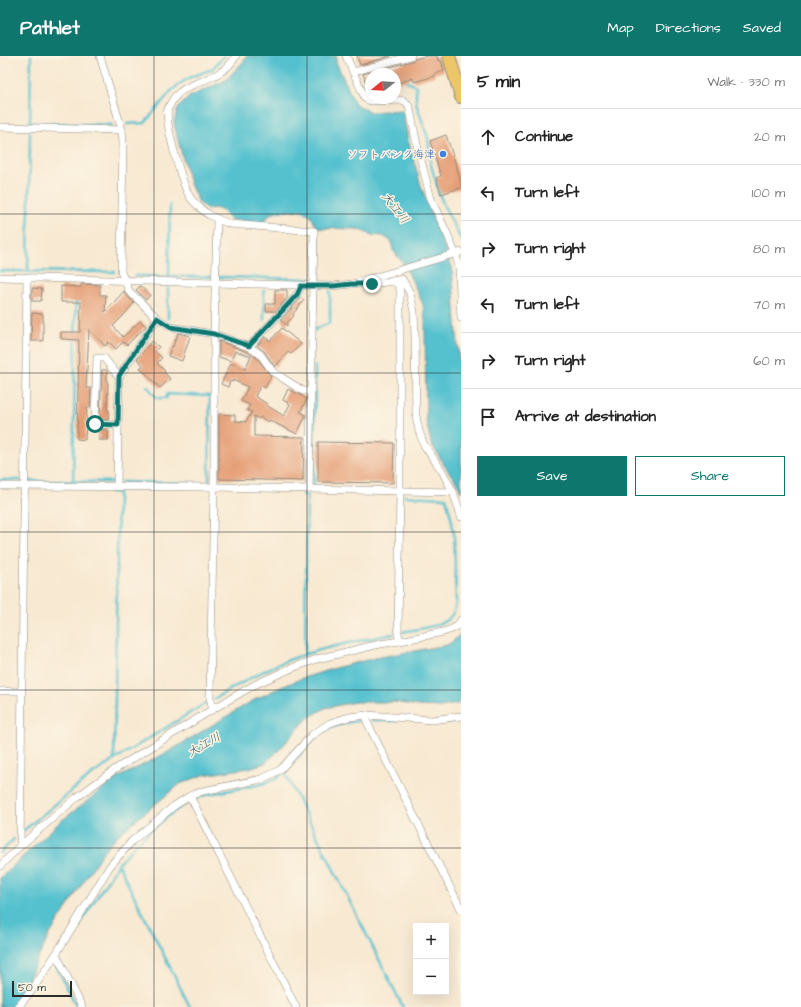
<!DOCTYPE html>
<meta charset="utf-8">
<style>
:root{--surface:#fff;--page:#f2f2f2;--text:#222;--muted:#767676;--line:#e0e0e0;--accent:#0f766e}
body{margin:0;font-family:"Architects Daughter","Klee One",sans-serif;background:var(--page);color:var(--text)}
.controls{position:absolute;right:12px;bottom:12px;display:grid;overflow:hidden;border-radius:0px;box-shadow:0 4px 16px #0002}
.controls button{width:36px;height:36px;display:grid;place-items:center;padding:0;border:0;border-bottom:1px solid var(--line);background:var(--surface);color:var(--text);font:20px sans-serif}
.compass{position:absolute;left:365px;top:12px;width:36px;height:36px;border-radius:50%;background:var(--surface);box-shadow:0 4px 16px #0002;rotate:252deg}
.scale{position:absolute;left:12px;bottom:10px;width:60px;box-sizing:border-box;padding-left:4px;border:2px solid #2b2b2b;border-top:0;font-size:11px;line-height:14px;white-space:nowrap;color:#2b2b2b;-webkit-text-stroke:3px #fcf5e5;paint-order:stroke}
.stop{position:absolute;width:12px;height:12px;margin:-9px;border:3px solid #0f766e;border-radius:50%;background:#fff}
.stop.end{background:#0f766e;border-color:#fff;box-shadow:0 1px 4px #0008}
.list{margin:0;padding:0;list-style:none}
h2{display:flex;justify-content:space-between;align-items:center;height:52px;margin:0;padding:0 16px;font-size:17px}
h2 small{font-size:13px;font-weight:400;color:var(--muted)}
.list li{display:grid;grid-template-columns:26px 1fr auto;gap:12px;align-items:center;box-sizing:border-box;height:56px;padding:0 16px;border-top:1px solid var(--line)}
.list b{display:block;font-size:15px;white-space:nowrap}
.list em{font-size:13px;font-style:normal;color:var(--muted)}
.actions{display:flex;gap:8px;padding:12px 16px}
.actions a{flex:1;padding:9px 0;border:1px solid var(--accent);border-radius:0px;text-align:center;font-size:14px;color:var(--accent)}
.actions .main{background:var(--accent);color:#fff}
.icon{flex:none;width:22px;height:22px;fill:none;stroke:currentColor;stroke-width:2;stroke-linecap:round;stroke-linejoin:round}
.map{position:relative;flex:none;width:461px;height:951px;overflow:hidden}
header{display:flex;align-items:center;gap:24px;box-sizing:border-box;height:56px;padding:0 20px;background:var(--accent);color:#fff}
header strong{font-size:19px}
nav{display:flex;gap:22px;margin-inline-start:auto;font-size:14px}
main{display:flex}
aside{flex:1;background:var(--surface)}
.map>svg:first-child{display:block}
</style>
<header>
<strong>Pathlet</strong>
<nav><a>Map</a><a>Directions</a><a>Saved</a></nav>
</header>
<main>
<div class="map">
<svg width="461" height="951" viewBox="0 0 461 951">
<rect width="100%" height="100%" fill="#fcf5e5"/>
<filter id="ink" filterUnits="userSpaceOnUse"><feTurbulence type="fractalNoise" baseFrequency=".025" numOctaves="2"/><feDisplacementMap in="SourceGraphic" scale="8" xChannelSelector="R" yChannelSelector="G"/><feConvolveMatrix kernelMatrix="1 2 1 2 8 2 1 2 1" color-interpolation-filters="sRGB"/></filter>
<filter id="wash" filterUnits="userSpaceOnUse"><feTurbulence type="fractalNoise" baseFrequency=".012" numOctaves="4" result="noise"/><feDisplacementMap in="SourceGraphic" scale="16" xChannelSelector="R" yChannelSelector="G"/><feGaussianBlur stdDeviation="0.9" result="paint"/><feColorMatrix in="noise" values="0 0 0 0 0 0 0 0 0 0 0 0 0 0 0 0 0 1.4 0 .05"/><feComposite in="paint" operator="in"/></filter>
<g filter="url(#wash)">
<rect width="100%" height="100%" fill="#f8e9d2"/>
<g fill="#55c1cf" stroke="#40767d">
<polygon points="246,0 337,0 336,6 355,48 370,56 402,54 409,87 421,130 452,211 461,334 461,436 457,427 444,409 431,387 426,365 425,264 423,248 405,210 393,194 391,185 383,180 372,179 358,173 317,172 311,160 300,154 278,156 270,158 263,167 231,164 223,155 216,152 207,153 199,147 190,128 177,81 174,66 178,52 189,41 226,24 244,5"/>
<polygon points="461,578 461,647 441,651 417,650 395,646 355,646 325,652 307,663 279,694 265,707 249,712 203,719 180,728 119,778 104,794 50,878 35,908 23,936 11,951 0,951 0,822 61,765 117,722 168,696 252,645 279,632 303,622 335,612 375,602 447,589 452,586"/>
</g>
<g fill="none" stroke-linecap="round" stroke-linejoin="round">
<g stroke="#55c1cf" stroke-width="2.5">
<polyline points="406,21 407,26 416,30 416,47 428,82 431,109 439,137 444,150 461,183"/>
<polyline points="30,67 112,69"/>
<polyline points="30,67 31,0"/>
<polyline points="127,68 145,67 171,35 181,27 191,21 212,13 224,0"/>
<polyline points="318,183 319,223 320,226"/>
<polyline points="0,215 115,216"/>
<polyline points="28,215 30,76"/>
<polyline points="135,220 212,221"/>
<polyline points="169,220 170,149"/>
<polyline points="218,221 311,223"/>
<polyline points="168,263 168,232"/>
<polyline points="264,264 264,234"/>
<polyline points="315,275 315,273 330,267 330,235"/>
<polyline points="147,330 157,342 167,342 167,338 210,340 209,428"/>
<polyline points="0,424 20,424"/>
<polyline points="28,425 113,426"/>
<polyline points="73,425 76,244"/>
<polyline points="121,426 193,427"/>
<polyline points="314,430 315,310"/>
<polyline points="109,434 110,436 118,436 114,704"/>
<polyline points="302,437 302,438 307,439 305,598"/>
<path d="M403 576C416 573 443 571 451 560 454 557 455 553 456 548L454 478 451 461 446 442 405 440V439"/>
<path d="M214 643C243 625 273 608 306 598 334 589 364 584 393 578"/>
<polyline points="372,664 397,665"/>
<polyline points="434,667 451,666 461,665"/>
<path d="M322 676C335 669 348 666 362 664"/>
<polyline points="284,715 403,951"/>
<polyline points="196,743 201,740 209,738 258,729 268,726 277,722 299,700 314,682 318,679"/>
<polyline points="23,775 90,720 114,704 206,647"/>
<polyline points="0,797 14,783"/>
<polyline points="118,808 190,951"/>
<path d="M60 899 118 808C138 784 162 763 188 746"/>
<polyline points="55,908 77,951"/>
</g>
</g>
<g id="blocks">
<g fill="#e59d74">
<polygon points="357,0 391,0 360,9"/>
<polygon points="426,0 437,0 438,5 441,4 444,15 434,18 435,20 414,26 413,22 395,28 395,18 371,18 371,39 370,39 363,18 412,5 415,3"/>
<polygon points="446,79 457,112 461,127 461,132 441,138 436,122 441,120 430,85"/>
<polygon points="81,228 100,229 100,239 106,239 105,256 124,235 126,239 134,247 123,260 113,270 123,281 140,265 146,270 127,289 123,286 116,293 109,286 105,290 89,273 86,332 91,332 90,352 87,352 85,384 77,383 79,284 62,283 62,282 61,282 61,276 80,276 81,246 61,246 61,230 81,231"/>
<polygon points="140,230 150,239 146,244 136,234"/>
<polygon points="32,232 42,233 41,245 32,245"/>
<polygon points="275,234 287,234 287,242 276,255 266,255 266,248 275,248"/>
<polygon points="301,242 304,244 293,258 294,260 287,267 287,270 281,264"/>
<polygon points="32,257 43,258 43,285 31,285"/>
<polygon points="282,272 301,288 291,298 288,296 275,311 264,295 257,290 265,281 270,285"/>
<polygon points="178,277 190,280 182,305 168,300 172,290 173,291 175,284 176,284"/>
<polygon points="152,285 159,291 155,295 162,302 157,307 165,315 164,316 170,323 160,332 140,312 143,309 137,303"/>
<polygon points="219,285 247,296 257,302 271,320 265,332 261,329 255,340 267,348 266,349 284,360 290,348 283,344 288,333 306,342 306,345 300,356 305,358 305,361 297,378 269,364 268,366 260,361 259,363 254,360 254,380 304,381 303,425 219,423 219,358 235,359 235,365 246,366 252,356 247,354 250,349 241,345 248,331 233,324 233,326 230,325 228,331 221,328 231,307 245,313 251,300 235,295 231,305 219,301"/>
<polygon points="102,314 107,314 107,327 108,327 107,354 109,354 108,364 100,363"/>
<polygon points="99,373 108,374 108,384 99,384"/>
<polygon points="318,386 394,387 393,427 318,426"/>
</g>
</g>
</g>
<g filter="url(#ink)">
<use href="#blocks" fill-opacity="0" stroke="#928a7e" stroke-width="1"/>
<g fill="none" stroke-linecap="round" stroke-linejoin="round">
<defs>
<g id="minor">
<polyline points="100,0 122,74 123,86 121,216 129,235 157,262 171,271 214,278 249,291 260,298 273,316 303,335 310,335"/>
<path d="M236 0C232 7 226 13 219 17 205 26 185 28 174 42 172 45 169 50 168 53 164 66 182 128 190 141 191 143 194 146 196 148 205 158 216 163 230 168L314 175 309 433"/>
<path d="M346 0 365 42 368 44 372 45 402 44C407 46 408 48 410 53L417 89 431 143 449 182 457 203 459 212 461 262"/>
<polyline points="353,16 411,0"/>
<polyline points="0,71 122,74"/>
<polyline points="0,221 215,227 333,230 352,228 461,196"/>
<polyline points="393,225 402,223 410,237 414,256 415,280 416,360 419,375 424,389 442,415 453,436"/>
<polyline points="249,291 297,239 301,230"/>
<polyline points="118,369 95,368 97,302 104,302 119,321"/>
<polyline points="0,430 214,431 453,436 459,453 461,461"/>
<polyline points="117,430 119,321 157,262"/>
<polyline points="400,585 443,576 452,573 457,570 461,564"/>
<polyline points="0,635 21,635"/>
<polyline points="213,653 210,642 214,431 214,278 217,163"/>
<polyline points="461,660 432,664 367,659 367,666 461,853"/>
<polyline points="20,790 27,221"/>
<polyline points="0,810 20,790 76,742 114,714 213,653 254,629 292,612 317,603 380,588 400,585 398,578 400,435 400,235 399,229 393,225 372,228 352,228"/>
<polyline points="18,951 32,934 56,898"/>
<polyline points="82,951 56,898 110,810 132,785 174,750 190,740"/>
<polyline points="296,951 190,740 203,735 262,723 280,714 312,679 330,667 349,661 367,659"/>
</g>
<polyline id="primary" points="449,0 461,41"/>
</defs>
<use href="#minor" stroke="#928a7e" stroke-width="8"/>
<use href="#primary" stroke="#928a7e" stroke-width="14"/>
<use href="#minor" stroke="#fff" stroke-width="7"/>
<use href="#primary" stroke="#ecc669" stroke-width="12"/>
</g>
</g>
<g fill="none" stroke-linecap="round" stroke-linejoin="round" filter="url(#ink)">
<polyline stroke="#0f766e" stroke-width="5" points="95,368 118,369 119,320 157,262 171,271 214,278 249,290 297,239 301,230 333,230 352,228 372,228"/>
</g>
<path fill="none" stroke="#2b2b2b" stroke-width="1" stroke-opacity="0.55" d="M154 0V951M307 0V951M0 158H461M0 317H461M0 476H461M0 634H461M0 792H461"/>
<circle fill="#3f7fe0" stroke="#fcf5e5" stroke-width="1.5" cx="443" cy="98" r="4"/>
<g text-anchor="middle" dominant-baseline="central" stroke-width="3" stroke-linejoin="round" paint-order="stroke">
<g font-size="11" fill="#366cbe" stroke="#fcf5e5" text-anchor="end">
<text x="435" y="98">ソフトバンク海津</text>
</g>
<g font-size="12" font-style="italic" fill="#38585c" stroke="#fcf5e5">
<text transform="translate(395 152) rotate(52)">大江川</text>
<text transform="translate(204 689) rotate(-30)">大江川</text>
</g>
</g>
</svg>
<div class="controls">
<button>+</button>
<button>−</button>
</div>
<svg class="compass" viewBox="-18 -18 36 36"><path d="M0-13l5 13h-10z" fill="#e53935"/><path d="M0 13l5-13h-10z" fill="#767676"/></svg>
<div class="scale">50 m</div>
<div class="stop" style="left:95px;top:368px"></div>
<div class="stop end" style="left:372px;top:228px"></div>
</div>
<aside>
<h2>5 min<small>Walk · 330 m</small></h2>
<ul class="list">
<li><svg class="icon" aria-label="ahead" viewBox="0 0 24 24"><path d="M12 20V5M6 11l6-6 6 6"/></svg><div><b>Continue</b></div><em>20 m</em></li>
<li><svg class="icon" aria-label="left" viewBox="0 0 24 24"><path d="M17 20v-9H6M10 6l-5 5 5 5"/></svg><div><b>Turn left</b></div><em>100 m</em></li>
<li><svg class="icon" aria-label="right" viewBox="0 0 24 24"><path d="M7 20v-9h11M14 6l5 5-5 5"/></svg><div><b>Turn right</b></div><em>80 m</em></li>
<li><svg class="icon" aria-label="left" viewBox="0 0 24 24"><path d="M17 20v-9H6M10 6l-5 5 5 5"/></svg><div><b>Turn left</b></div><em>70 m</em></li>
<li><svg class="icon" aria-label="right" viewBox="0 0 24 24"><path d="M7 20v-9h11M14 6l5 5-5 5"/></svg><div><b>Turn right</b></div><em>60 m</em></li>
<li><svg class="icon" aria-label="arrive" viewBox="0 0 24 24"><path d="M6 21V4h12l-3 4 3 4H6"/></svg><div><b>Arrive at destination</b></div></li>
</ul>
<div class="actions"><a class="main">Save</a><a>Share</a></div>
</aside>
</main>
